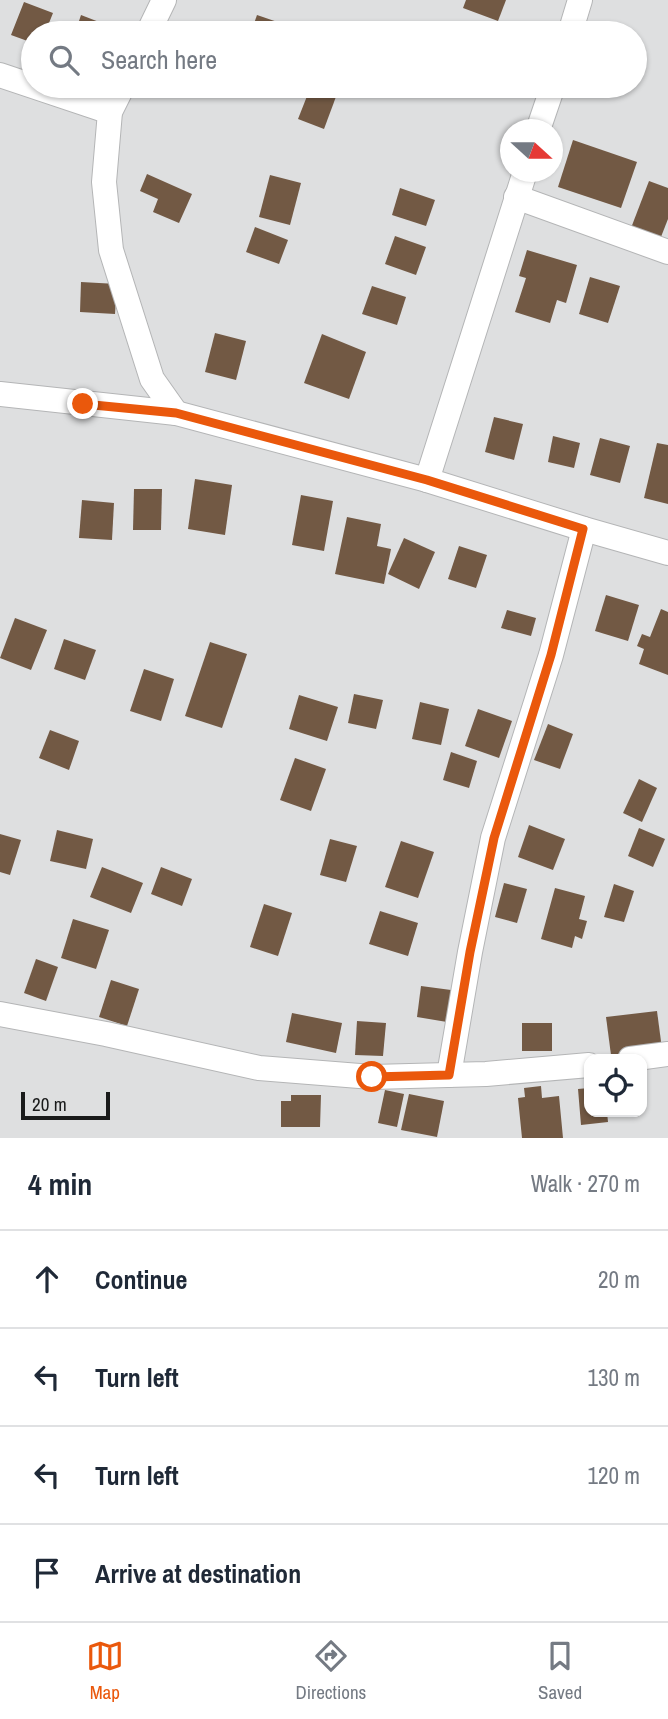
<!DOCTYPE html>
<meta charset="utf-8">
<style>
:root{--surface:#fff;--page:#f2f2f3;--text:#1f2937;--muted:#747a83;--line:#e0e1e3;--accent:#ea580c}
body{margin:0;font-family:"Archivo Narrow",sans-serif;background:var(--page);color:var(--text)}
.controls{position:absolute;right:21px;bottom:21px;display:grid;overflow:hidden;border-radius:14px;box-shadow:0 2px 5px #0004}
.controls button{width:63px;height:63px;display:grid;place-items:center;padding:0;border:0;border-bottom:2px solid var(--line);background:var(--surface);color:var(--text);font:35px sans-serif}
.compass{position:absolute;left:500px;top:119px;width:63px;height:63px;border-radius:50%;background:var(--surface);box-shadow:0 2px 5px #0004;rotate:111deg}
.scale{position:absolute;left:21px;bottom:18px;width:89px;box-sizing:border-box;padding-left:7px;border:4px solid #1a1b1b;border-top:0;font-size:19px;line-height:24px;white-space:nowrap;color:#1a1b1b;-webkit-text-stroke:5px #dedfe0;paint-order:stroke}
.stop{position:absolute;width:21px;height:21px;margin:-16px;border:5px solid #ea580c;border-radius:50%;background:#fff}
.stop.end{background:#ea580c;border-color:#fff;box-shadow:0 2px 7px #0008}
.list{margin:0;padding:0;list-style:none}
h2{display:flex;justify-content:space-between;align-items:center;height:91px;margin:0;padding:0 28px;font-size:30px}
h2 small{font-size:23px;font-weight:400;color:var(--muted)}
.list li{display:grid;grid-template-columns:46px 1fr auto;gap:21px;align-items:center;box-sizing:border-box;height:98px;padding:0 28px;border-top:2px solid var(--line)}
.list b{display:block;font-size:26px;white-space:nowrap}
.list em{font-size:23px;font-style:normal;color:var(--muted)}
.icon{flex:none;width:38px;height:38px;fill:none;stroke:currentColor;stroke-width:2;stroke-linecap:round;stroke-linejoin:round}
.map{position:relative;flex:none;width:668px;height:1138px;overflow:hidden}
.search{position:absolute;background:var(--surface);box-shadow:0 2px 5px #0004;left:21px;right:21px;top:21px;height:77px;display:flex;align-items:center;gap:18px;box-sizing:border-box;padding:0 24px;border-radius:38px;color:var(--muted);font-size:26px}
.sheet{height:483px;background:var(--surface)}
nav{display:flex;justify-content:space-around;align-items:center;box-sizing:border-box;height:98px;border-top:2px solid var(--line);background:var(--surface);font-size:19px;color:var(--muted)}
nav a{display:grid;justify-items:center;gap:4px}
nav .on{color:var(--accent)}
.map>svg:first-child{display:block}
</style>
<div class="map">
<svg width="668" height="1138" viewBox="0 0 668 1138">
<rect width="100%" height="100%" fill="#dedfe0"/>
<g fill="#725944">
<polygon points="466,0 506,0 498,21 463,8"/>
<polygon points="24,2 53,13 45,33 33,33 33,43 11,35"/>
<polygon points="81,15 112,27 110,33 75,33"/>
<polygon points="257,15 295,28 293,33 251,32"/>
<polygon points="311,86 337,94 324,129 298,119"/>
<polygon points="573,140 637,162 621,208 558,187"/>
<polygon points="147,174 192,194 179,223 153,212 158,199 140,191"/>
<polygon points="270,175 301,183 290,225 259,217"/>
<polygon points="649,181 668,188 668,219 659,242 631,228"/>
<polygon points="400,188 435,200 426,226 392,215"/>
<polygon points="255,227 288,240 279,264 246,252"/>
<polygon points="395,236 426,247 416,275 385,264"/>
<polygon points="527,250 577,265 566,303 557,300 550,323 515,312 526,278 519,276"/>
<polygon points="590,277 620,286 608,323 579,314"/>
<polygon points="81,282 117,284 115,314 80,312"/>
<polygon points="372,286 406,297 397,325 362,314"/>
<polygon points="215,333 246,341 236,380 205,372"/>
<polygon points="322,334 366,352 349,399 304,383"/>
<polygon points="494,417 523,424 514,460 485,452"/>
<polygon points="553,436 580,443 574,468 548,462"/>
<polygon points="600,438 630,446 620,483 590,475"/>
<polygon points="657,443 668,445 668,504 644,498"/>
<polygon points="195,479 232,485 225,535 188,529"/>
<polygon points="134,489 162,489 161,530 133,530"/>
<polygon points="301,495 333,501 324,551 292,545"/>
<polygon points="82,500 114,503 112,540 79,538"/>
<polygon points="347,517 381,524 377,546 391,549 384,584 335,574"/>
<polygon points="404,538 435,552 419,589 388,574"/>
<polygon points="459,546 487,555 476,588 448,579"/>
<polygon points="606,595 639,605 628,641 595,631"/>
<polygon points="661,609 668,612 668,675 639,664 644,649 637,646 642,634 650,637"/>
<polygon points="507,610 536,618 531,636 501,628"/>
<polygon points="15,618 47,630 31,670 0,658"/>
<polygon points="64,639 96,650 85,680 54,669"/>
<polygon points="210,642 247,654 222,728 185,716"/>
<polygon points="144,669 174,679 161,721 130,711"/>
<polygon points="354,694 383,700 376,729 348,723"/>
<polygon points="299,695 338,707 327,741 289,729"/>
<polygon points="420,702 449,709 441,745 412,739"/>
<polygon points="478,709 512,721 499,758 465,746"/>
<polygon points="548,724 573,734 560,769 534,760"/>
<polygon points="50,730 79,741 69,770 39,758"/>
<polygon points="451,752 477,761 469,788 443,780"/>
<polygon points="295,758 326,769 311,811 280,800"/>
<polygon points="639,779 657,788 642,822 623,813"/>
<polygon points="529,825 565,839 553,870 518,857"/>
<polygon points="639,828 665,839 653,867 628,856"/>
<polygon points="57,830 93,839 86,869 50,861"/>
<polygon points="0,834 21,840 10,875 0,872"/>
<polygon points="330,839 357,846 346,882 320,875"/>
<polygon points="401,841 434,852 418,898 385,887"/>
<polygon points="102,867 143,883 131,913 90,897"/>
<polygon points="161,867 192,879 182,906 151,894"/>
<polygon points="504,883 527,889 517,923 495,917"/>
<polygon points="614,884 634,891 624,922 604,917"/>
<polygon points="555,888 585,896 579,919 587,921 582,939 575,936 572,948 541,939"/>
<polygon points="264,904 292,913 278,956 250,947"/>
<polygon points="380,911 418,923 408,956 369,944"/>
<polygon points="73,919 109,930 96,969 61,958"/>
<polygon points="36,959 58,967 46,1001 24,993"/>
<polygon points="111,980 139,989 127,1026 99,1017"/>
<polygon points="421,986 451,990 447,1022 417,1017"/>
<polygon points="657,1011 662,1049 611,1055 606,1017"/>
<polygon points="292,1013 342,1023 336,1053 286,1042"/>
<polygon points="357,1021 386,1023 383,1056 355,1055"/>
<rect x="522" y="1023" width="30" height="28"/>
<polygon points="541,1086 542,1098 559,1096 563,1138 522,1138 518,1098 525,1097 524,1088"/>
<polygon points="589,1088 589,1112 607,1112 608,1122 581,1125 578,1089"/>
<polygon points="385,1090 404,1094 397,1127 378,1123"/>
<polygon points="409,1094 444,1101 437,1137 401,1130"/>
<polygon points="291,1095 321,1095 320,1127 281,1127 281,1101 291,1101"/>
</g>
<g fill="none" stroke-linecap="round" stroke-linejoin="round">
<defs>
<g id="minor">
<polyline points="148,33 164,0"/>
<polyline points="570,33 580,0"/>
<polyline points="0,75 110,112"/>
<polyline points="123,86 110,112 104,182 111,250 152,379 176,413"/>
<polyline points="538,130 553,86"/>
<polyline points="516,197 668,252"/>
<polyline points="0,394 176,413 427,480 584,529 668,553"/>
<polyline points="427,480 525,172"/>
<polyline points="0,1014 106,1034 259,1068 372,1077 486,1074 589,1065"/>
<polyline points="630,1059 668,1054"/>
<polyline points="449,1075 470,952 493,838 551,655 584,529"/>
</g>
</defs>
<use href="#minor" stroke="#b4b5b6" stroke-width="26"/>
<use href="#minor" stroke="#fff" stroke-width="24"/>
</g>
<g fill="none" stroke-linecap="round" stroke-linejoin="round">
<polyline stroke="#ea580c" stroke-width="9" points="83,404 176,413 427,480 583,529 551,655 494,838 470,952 449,1075 372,1077"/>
</g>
</svg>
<div class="controls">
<button><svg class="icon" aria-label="locate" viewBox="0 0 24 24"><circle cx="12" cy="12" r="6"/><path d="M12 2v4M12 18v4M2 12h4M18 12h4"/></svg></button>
</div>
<svg class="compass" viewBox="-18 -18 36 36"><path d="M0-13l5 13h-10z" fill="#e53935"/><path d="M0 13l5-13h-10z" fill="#747a83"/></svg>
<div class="scale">20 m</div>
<div class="stop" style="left:372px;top:1077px"></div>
<div class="stop end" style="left:83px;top:404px"></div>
<div class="search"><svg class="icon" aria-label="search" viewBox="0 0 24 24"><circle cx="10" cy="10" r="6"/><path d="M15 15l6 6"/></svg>Search here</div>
</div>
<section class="sheet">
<h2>4 min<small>Walk · 270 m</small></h2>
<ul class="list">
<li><svg class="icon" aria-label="ahead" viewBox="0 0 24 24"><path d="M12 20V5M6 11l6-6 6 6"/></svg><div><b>Continue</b></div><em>20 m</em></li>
<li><svg class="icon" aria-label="left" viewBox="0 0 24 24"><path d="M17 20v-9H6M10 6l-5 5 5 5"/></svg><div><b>Turn left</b></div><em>130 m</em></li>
<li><svg class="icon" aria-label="left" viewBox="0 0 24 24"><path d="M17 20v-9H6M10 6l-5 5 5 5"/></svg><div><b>Turn left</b></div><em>120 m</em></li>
<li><svg class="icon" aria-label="arrive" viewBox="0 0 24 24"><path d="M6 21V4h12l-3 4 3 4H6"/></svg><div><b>Arrive at destination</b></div></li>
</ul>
</section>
<nav>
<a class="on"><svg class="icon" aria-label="map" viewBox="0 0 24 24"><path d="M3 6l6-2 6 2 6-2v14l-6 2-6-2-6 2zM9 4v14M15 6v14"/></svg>Map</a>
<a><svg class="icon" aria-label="directions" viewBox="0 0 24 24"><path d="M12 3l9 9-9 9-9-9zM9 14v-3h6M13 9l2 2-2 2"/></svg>Directions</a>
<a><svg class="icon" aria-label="saved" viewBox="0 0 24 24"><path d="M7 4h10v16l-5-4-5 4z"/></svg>Saved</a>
</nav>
